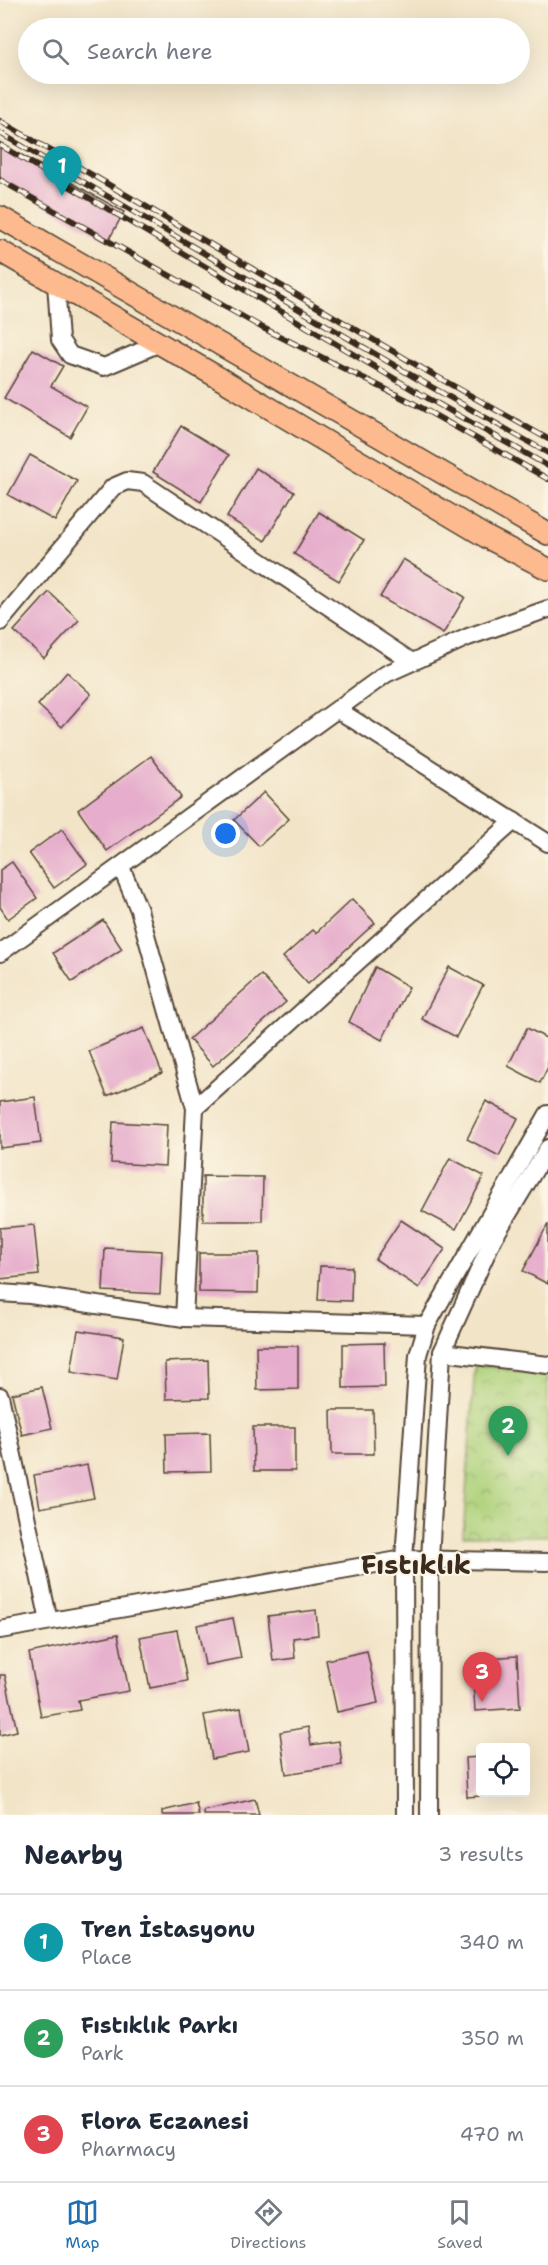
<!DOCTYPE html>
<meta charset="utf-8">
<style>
:root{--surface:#fff;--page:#f2f2f3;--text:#1f2937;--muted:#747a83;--line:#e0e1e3;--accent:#1f6fb2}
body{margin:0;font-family:"Shantell Sans",sans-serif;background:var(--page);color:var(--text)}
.controls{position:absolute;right:18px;bottom:18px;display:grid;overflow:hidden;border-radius:6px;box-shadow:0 6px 24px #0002}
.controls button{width:54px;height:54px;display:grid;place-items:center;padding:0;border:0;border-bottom:2px solid var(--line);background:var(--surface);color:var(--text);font:30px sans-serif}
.you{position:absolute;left:226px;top:834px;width:21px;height:21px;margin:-15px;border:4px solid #fff;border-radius:50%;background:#1a73e8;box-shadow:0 0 0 9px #1a73e833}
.badge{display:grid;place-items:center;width:39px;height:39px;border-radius:50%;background:var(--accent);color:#fff;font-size:20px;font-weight:700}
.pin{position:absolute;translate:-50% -50px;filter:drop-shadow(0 2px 3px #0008)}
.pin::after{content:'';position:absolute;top:32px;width:21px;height:18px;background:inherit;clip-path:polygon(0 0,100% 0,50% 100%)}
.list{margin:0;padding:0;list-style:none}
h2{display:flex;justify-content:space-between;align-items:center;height:78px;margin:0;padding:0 24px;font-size:26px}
h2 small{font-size:20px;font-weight:400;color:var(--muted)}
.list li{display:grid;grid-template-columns:39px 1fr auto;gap:18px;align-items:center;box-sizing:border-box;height:96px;padding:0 24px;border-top:2px solid var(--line)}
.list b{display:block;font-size:22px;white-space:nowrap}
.list p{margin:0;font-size:20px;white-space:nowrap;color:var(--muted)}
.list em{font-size:20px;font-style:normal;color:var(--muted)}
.icon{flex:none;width:33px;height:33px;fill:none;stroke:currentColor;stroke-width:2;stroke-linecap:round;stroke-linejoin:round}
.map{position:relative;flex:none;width:548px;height:1815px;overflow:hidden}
.search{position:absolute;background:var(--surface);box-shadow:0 6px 24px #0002;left:18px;right:18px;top:18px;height:66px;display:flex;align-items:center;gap:15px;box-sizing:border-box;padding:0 21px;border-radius:33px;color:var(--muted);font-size:22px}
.sheet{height:366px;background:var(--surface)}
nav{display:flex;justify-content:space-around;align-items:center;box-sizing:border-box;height:84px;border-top:2px solid var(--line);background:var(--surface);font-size:16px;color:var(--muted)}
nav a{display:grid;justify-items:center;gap:3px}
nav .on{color:var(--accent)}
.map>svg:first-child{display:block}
</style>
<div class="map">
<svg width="548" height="1815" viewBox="0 0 548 1815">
<defs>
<pattern id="park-crowns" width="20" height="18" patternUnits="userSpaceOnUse" patternTransform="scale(1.5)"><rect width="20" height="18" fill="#add17a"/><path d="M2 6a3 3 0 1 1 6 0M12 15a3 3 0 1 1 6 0" fill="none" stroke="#8eaa63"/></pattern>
</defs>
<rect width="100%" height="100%" fill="#fcf5e5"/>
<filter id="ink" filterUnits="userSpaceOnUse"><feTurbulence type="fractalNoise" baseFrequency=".0167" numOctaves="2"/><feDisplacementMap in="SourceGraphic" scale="12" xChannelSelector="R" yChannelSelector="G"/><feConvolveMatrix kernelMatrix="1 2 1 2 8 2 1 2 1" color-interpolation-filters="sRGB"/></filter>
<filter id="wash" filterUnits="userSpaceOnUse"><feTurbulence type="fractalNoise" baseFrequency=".008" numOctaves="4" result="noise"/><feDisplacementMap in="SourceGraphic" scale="24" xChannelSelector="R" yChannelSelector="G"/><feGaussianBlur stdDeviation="1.35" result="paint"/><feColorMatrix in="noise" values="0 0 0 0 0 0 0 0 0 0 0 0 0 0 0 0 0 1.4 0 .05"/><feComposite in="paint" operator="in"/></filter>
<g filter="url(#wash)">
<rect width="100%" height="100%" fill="#f2e4c7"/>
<polygon fill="url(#park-crowns)" stroke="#747e4c" stroke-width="1.5" points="475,1364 548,1376 548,1536 463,1536"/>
<g id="blocks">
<g fill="#e6aecc">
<polygon points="0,143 124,212 108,241 0,180"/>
<polygon points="33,349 63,366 51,386 87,407 70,437 4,398"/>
<polygon points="181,426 229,455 201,502 153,472"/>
<polygon points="30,455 77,481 55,521 8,495"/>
<polygon points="256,468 294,492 265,541 227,517"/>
<polygon points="319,512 364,540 339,581 294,554"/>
<polygon points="403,559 465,597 443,634 380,597"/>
<polygon points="49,592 79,620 44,658 14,631"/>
<polygon points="67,672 91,694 62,727 38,705"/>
<polygon points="151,756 181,797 107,851 78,810"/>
<polygon points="264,792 289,819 259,846 234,820"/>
<polygon points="62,829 87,864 54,888 29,853"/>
<polygon points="12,862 37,898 8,919 0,907 0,870"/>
<polygon points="352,899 375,923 308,984 283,957 313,930 316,933"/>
<polygon points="103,920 122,949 72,982 53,953"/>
<polygon points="375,967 409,987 382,1040 349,1022"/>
<polygon points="449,967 483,985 456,1037 422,1019"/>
<polygon points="261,975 286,1002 213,1066 189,1039"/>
<polygon points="144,1028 162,1073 107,1096 89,1051"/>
<polygon points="527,1028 548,1039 548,1067 540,1083 508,1066"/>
<polygon points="35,1097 41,1143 0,1148 0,1102"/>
<polygon points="486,1101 518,1118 499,1156 467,1139"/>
<polygon points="113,1122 167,1125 165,1166 111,1163"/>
<polygon points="450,1158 484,1176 456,1229 422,1211"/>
<polygon points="203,1176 263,1177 262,1221 203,1221"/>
<polygon points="401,1220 445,1249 419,1288 375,1259"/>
<polygon points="548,1224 548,1284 523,1271"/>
<polygon points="34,1225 39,1275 0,1279 0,1228"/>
<polygon points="105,1248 162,1251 160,1294 103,1291"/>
<polygon points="199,1253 259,1253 258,1293 199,1292"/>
<polygon points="320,1266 352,1267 351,1301 318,1300"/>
<polygon points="78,1330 124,1337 117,1380 71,1372"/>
<polygon points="384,1343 385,1387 343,1388 343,1344"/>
<polygon points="256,1346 298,1346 298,1389 257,1390"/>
<polygon points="208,1360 209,1398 166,1399 165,1362"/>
<polygon points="42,1387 52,1428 22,1435 12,1394"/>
<polygon points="331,1410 373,1410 374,1454 332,1454"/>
<polygon points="253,1427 295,1427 295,1471 254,1471"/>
<polygon points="210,1433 211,1471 167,1472 166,1434"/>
<polygon points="87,1465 94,1498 40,1508 34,1475"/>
<polygon points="316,1610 318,1635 293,1638 295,1658 273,1661 268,1616"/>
<polygon points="233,1618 241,1658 205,1665 197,1625"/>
<polygon points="177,1630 187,1681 150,1688 140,1637"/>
<polygon points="118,1634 129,1691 78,1700 80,1710 41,1717 29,1653"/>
<polygon points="367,1651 378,1703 337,1712 326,1660"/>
<polygon points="517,1656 520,1708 475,1711 472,1659"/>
<polygon points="0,1675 5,1675 17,1731 0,1735"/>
<polygon points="241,1708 249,1752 212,1759 204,1715"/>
<polygon points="308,1727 311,1745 339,1741 342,1765 286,1774 280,1732"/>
<polygon points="480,1757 480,1796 467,1797 465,1758"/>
<polygon points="255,1799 259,1815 204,1815 204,1811"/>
<polygon points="196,1803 199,1815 162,1815 162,1811"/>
</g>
</g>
</g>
<g filter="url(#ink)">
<use href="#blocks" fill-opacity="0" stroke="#564637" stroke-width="1.5"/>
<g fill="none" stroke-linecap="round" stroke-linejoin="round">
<defs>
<g id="minor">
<polyline points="56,283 60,340 70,355 104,367 160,343"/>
<polyline points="0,622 113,487 127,481 143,483 412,662"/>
<polyline points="338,710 548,843"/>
<polyline points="121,867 139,910 195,1108"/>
<polyline points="0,953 386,674 468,637 548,609"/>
<polyline points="0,1293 30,1295 184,1318 427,1325"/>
<polyline points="184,1318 195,1108 514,821"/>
<polyline points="442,1352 548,1365"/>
<polyline points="0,1396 49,1621"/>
<polyline points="0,1630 404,1559 548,1562"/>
<polyline points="405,1815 404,1559 418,1355 427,1325 548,1114"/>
<polyline points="429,1815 430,1559 442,1352 493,1239 548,1148"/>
</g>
<g id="major">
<polyline points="0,217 548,534"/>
<polyline points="0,251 226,382 488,538 548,569"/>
</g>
</defs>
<use href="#minor" stroke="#564637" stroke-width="20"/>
<use href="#major" stroke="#564637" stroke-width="24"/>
<use href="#minor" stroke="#fff" stroke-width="16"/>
<use href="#major" stroke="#fcba8e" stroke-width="21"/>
<defs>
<g id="rail">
<polyline points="0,121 425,370 548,439"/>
<polyline points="0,133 421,381 548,453"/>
<polyline points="0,145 417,392 548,466"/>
<polyline points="0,180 261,327 413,403 548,479"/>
</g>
</defs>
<use href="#rail" stroke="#3b2a1e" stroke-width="6"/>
<use href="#rail" stroke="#fcf5e5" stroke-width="4" stroke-dasharray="11" stroke-linecap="butt"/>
</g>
</g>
<g text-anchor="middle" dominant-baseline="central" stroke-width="4.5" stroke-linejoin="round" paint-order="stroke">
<g font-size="27" font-weight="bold" fill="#3b2a1e" stroke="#fcf5e5">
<text x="416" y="1564">Fıstıklık</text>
</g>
</g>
</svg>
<div class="controls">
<button><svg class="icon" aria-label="locate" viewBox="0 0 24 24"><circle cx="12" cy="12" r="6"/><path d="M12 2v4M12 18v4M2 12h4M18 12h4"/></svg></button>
</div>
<div class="you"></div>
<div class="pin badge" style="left:62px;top:196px;background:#0f9aa8">1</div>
<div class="pin badge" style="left:508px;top:1456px;background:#2e9e5b">2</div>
<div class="pin badge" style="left:482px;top:1702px;background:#e0444e">3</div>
<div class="search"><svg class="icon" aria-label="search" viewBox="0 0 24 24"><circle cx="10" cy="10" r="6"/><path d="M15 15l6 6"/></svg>Search here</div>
</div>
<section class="sheet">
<h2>Nearby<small>3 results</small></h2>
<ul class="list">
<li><span class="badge" style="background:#0f9aa8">1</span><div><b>Tren İstasyonu</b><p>Place</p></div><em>340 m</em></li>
<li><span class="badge" style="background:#2e9e5b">2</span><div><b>Fıstıklık Parkı</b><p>Park</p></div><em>350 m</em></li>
<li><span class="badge" style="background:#e0444e">3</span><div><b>Flora Eczanesi</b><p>Pharmacy</p></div><em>470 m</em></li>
</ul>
</section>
<nav>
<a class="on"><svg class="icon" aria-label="map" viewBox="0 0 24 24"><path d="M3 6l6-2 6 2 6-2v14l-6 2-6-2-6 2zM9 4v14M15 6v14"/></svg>Map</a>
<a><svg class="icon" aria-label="directions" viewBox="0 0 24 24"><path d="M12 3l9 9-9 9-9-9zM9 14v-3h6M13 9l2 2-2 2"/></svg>Directions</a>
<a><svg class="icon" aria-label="saved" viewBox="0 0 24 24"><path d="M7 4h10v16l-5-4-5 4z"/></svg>Saved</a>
</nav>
